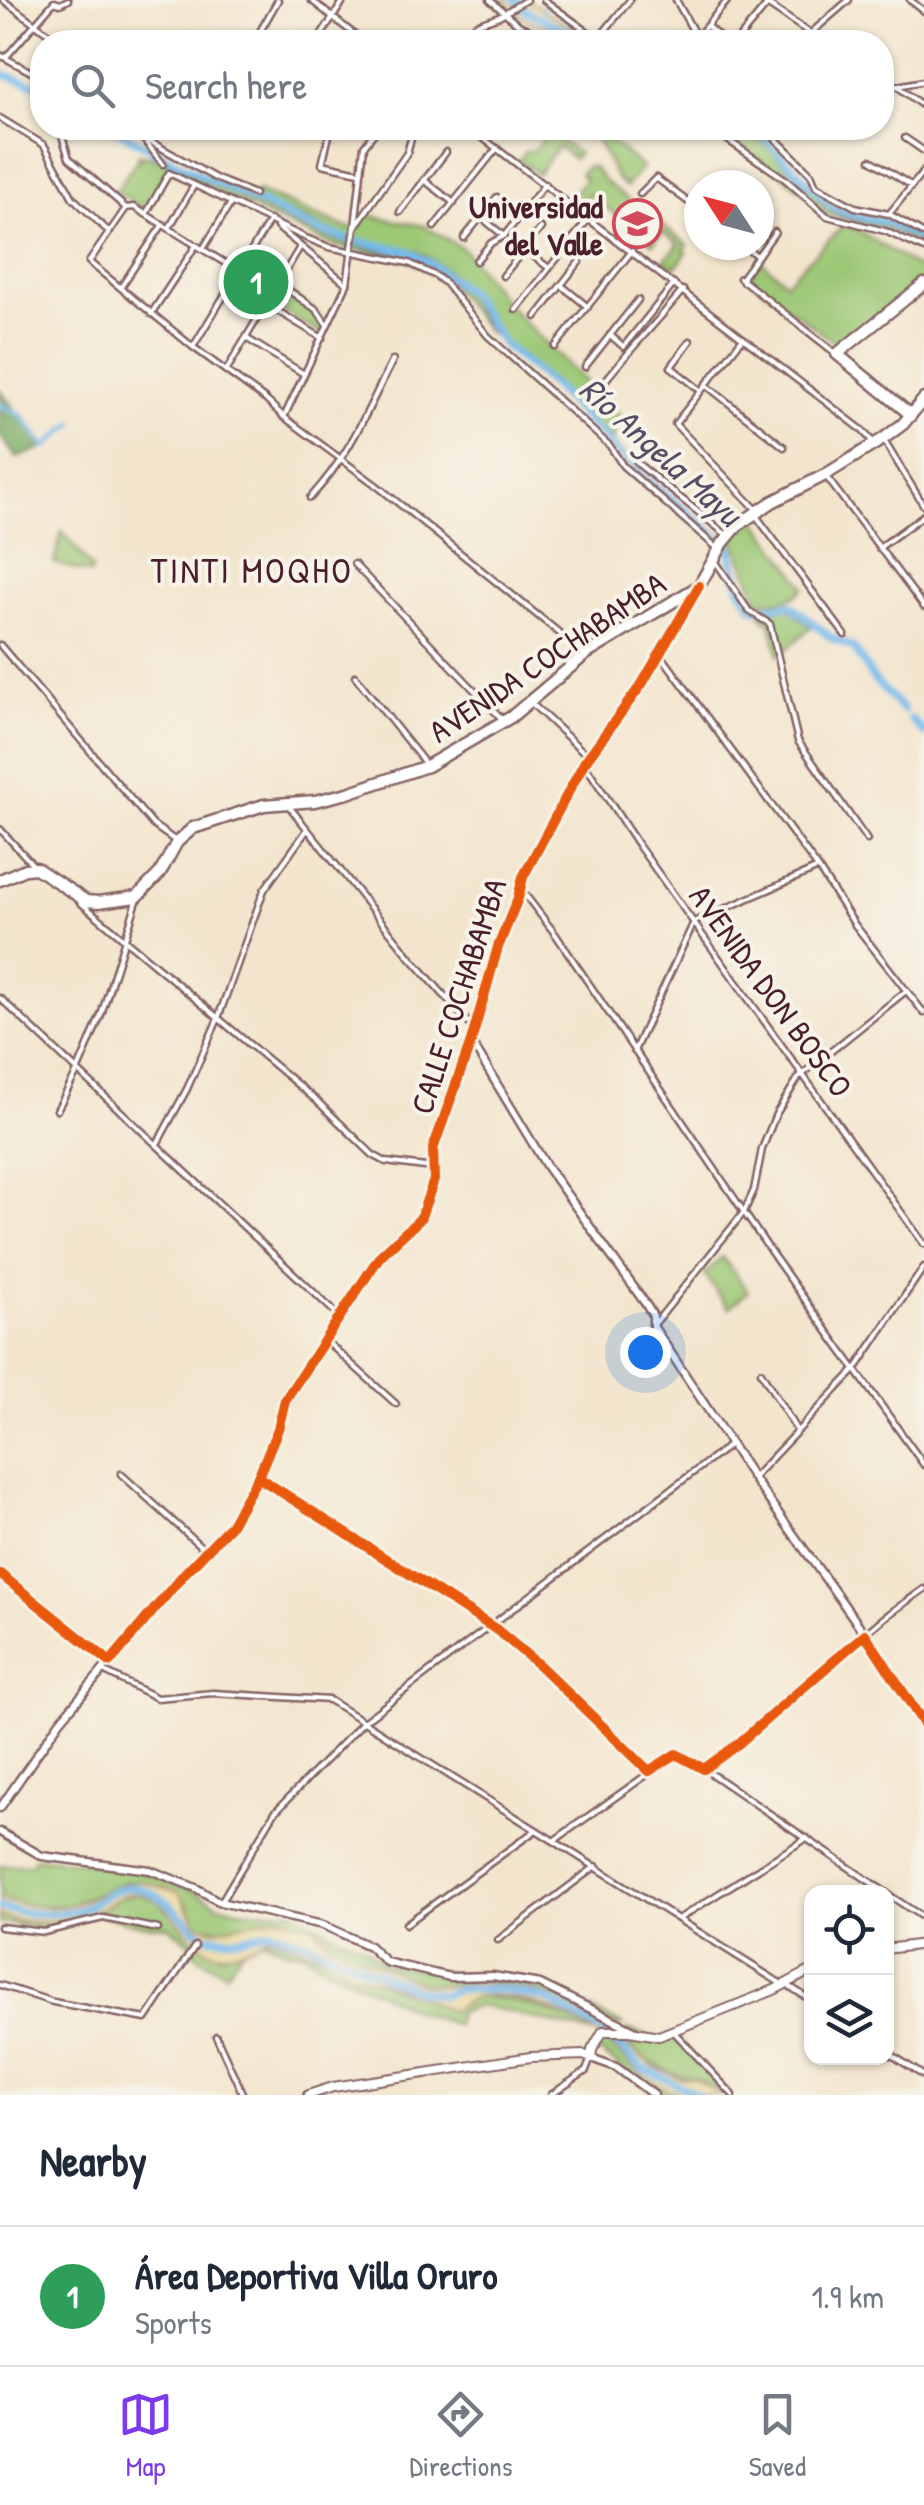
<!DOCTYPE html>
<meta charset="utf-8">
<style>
:root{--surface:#fff;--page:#f2f2f3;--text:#1f2937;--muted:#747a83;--line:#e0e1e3;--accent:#7c3aed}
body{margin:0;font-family:"Patrick Hand",sans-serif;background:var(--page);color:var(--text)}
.controls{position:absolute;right:30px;bottom:30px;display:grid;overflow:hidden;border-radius:20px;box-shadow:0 2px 8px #0004}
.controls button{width:90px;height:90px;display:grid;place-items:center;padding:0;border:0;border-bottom:2px solid var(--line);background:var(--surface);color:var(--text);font:50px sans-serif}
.compass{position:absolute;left:684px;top:170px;width:90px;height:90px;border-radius:50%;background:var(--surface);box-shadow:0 2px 8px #0004;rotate:306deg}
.you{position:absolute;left:645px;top:1352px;width:35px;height:35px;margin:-25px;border:8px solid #fff;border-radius:50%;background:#1a73e8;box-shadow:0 0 0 15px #1a73e833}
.badge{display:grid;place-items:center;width:65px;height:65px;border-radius:50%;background:var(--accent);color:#fff;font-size:32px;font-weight:700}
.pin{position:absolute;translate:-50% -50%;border:5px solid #fff;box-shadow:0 2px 10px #0006}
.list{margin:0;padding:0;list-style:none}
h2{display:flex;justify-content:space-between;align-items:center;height:130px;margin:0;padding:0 40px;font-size:42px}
h2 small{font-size:32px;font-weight:400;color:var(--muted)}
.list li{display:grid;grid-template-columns:65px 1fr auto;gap:30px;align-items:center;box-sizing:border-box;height:140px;padding:0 40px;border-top:2px solid var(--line)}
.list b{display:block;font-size:38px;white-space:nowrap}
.list p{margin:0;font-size:32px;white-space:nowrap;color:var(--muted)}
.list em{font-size:32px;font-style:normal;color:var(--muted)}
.icon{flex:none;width:55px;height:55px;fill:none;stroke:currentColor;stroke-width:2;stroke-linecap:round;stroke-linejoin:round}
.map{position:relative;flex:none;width:924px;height:2095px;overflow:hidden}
.search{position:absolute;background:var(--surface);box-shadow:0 2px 8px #0004;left:30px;right:30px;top:30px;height:110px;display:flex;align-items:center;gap:25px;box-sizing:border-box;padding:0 35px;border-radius:40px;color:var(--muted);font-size:38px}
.sheet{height:270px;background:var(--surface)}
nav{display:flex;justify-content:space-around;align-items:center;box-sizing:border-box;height:140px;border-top:2px solid var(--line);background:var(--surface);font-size:28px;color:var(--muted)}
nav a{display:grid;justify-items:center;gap:5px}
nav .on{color:var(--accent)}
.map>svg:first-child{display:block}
</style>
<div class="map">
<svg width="924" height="2095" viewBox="0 0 924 2095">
<rect width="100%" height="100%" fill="#f7f3e8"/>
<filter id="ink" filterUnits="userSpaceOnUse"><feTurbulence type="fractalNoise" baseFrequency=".01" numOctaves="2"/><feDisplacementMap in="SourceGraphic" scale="20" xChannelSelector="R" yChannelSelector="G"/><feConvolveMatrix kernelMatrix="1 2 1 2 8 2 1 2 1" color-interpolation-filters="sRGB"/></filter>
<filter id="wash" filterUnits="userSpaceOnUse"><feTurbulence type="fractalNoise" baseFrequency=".0048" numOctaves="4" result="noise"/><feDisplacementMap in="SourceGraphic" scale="40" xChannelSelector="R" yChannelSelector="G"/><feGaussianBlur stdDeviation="2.25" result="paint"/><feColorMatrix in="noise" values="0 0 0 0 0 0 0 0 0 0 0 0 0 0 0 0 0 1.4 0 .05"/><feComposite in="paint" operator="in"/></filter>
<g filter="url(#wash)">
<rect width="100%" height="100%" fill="#f3e5cd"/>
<g fill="#9cc774" stroke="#737350" stroke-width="2.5">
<polygon points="603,128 615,128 608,139 642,167 626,187 617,179 595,137 603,133"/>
<polygon points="713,128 751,130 826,206 844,217 885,224 924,243 924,246 885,229 829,215 785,177"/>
<polygon points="548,132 578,153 574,159 558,147 537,174 519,160 526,151 533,151"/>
<polygon points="138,155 155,157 323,237 418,260 466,295 492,336 448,283 409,260 331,245 173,172 166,173 145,210 116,191 138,158 142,160"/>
<polygon points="586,167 593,167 604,181 688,245 684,250 687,252 676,267 662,262 679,245 663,232 653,244 644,237 651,227 640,218 632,227 625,214 620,218 588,194 578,206 569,199 585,179 580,174"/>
<path d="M257 191 347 228H360L365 215 425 226 463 249 511 309 621 417 612 440 510 348C479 314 471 283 427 257 407 245 382 245 360 240 333 234 313 222 288 212 275 208 263 205 252 197Z"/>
<polygon points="844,225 854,228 924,272 924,279 840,347 748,277 760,260 786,282"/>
<polygon points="247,262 277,280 265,303 241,294 235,288"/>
<polygon points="279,287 315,311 324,324 319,333 269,303"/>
<path d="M755 518 805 587C788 604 780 601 759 601L732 536Z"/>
<polygon points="62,531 92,568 91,574 54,563"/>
<polygon points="788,607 811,627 779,656 771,623 760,614"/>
<polygon points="722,1257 748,1291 729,1308 704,1275"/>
<path d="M36 1857 133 1868 199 1893 217 1904 244 1910 294 1911 337 1936 362 1944 385 1964 540 1986 622 2025 605 2028 589 2016 474 1982 445 1986 422 1984 330 1943 313 1926C283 1926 222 1933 197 1925L188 1904 143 1881 124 1882 68 1906H35L0 1900V1866L31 1864Z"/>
<polygon points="136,1893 164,1903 219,1955 242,1950 226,1973 194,1954 192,1944 168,1926 142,1925 97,1914 43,1929 0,1923 0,1916 21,1923 98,1911 117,1898"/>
<path d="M268 1936C318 1950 361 1979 410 1993 430 1998 452 1995 472 1996 518 1998 557 2010 596 2034L480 2005 457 2013 456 2025 423 2014 325 1967 302 1952 288 1951 264 1940Z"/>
<path d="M630 2030 659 2040 674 2035 729 2095C716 2092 705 2081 692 2078 657 2072 642 2057 615 2035Z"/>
<polygon points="603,2038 636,2070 680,2095 657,2095 596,2049"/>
</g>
<polygon fill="#7dac66" stroke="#646648" stroke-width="2.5" points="0,390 44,448 17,458 0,436"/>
<g fill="#eeda9e" stroke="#9c7c64" stroke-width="2.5">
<polygon points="502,0 527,0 585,35 578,39 526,20"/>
<path d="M142 1881 179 1892 197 1924 213 1930 279 1916 313 1926 330 1943 422 1984 445 1986 474 1982 523 1988 557 1998 589 2016 655 2068 682 2079 691 2078 724 2095C710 2095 691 2095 678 2094 647 2085 626 2058 603 2039 575 2016 515 1992 479 1996 470 1997 460 2006 452 2011L386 1982 355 1974 316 1952 268 1936C258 1944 246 1949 233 1952 187 1961 182 1903 140 1894 123 1891 112 1904 98 1910 66 1925 33 1926 0 1916V1900C23 1904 51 1911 73 1904 98 1896 116 1883 142 1881Z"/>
</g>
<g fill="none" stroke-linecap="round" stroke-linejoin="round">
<polyline stroke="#75b9eb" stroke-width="2.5" points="542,18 546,1"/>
<g stroke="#75b9eb" stroke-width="5">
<polyline points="0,405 21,415 45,447 74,423"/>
<polyline points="318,2085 334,2095"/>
</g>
<g stroke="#75b9eb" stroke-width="8">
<polyline points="515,0 527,11 589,42"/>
<polyline points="0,73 42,87"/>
<polyline points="112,128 178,164 314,229 350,240"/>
<polyline points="754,128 830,205 846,213 886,222 924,241"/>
<polyline points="359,242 408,251 434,266 469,293 503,344 554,387 634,468 730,548 740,588 753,608 791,605 830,637 854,648 873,679 903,710"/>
<polyline points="911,719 924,733"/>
<path d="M0 1908C24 1913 46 1916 70 1912 106 1906 116 1868 164 1900 180 1911 189 1927 205 1937L238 1938 270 1931 307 1942 417 1990 442 1995 459 1989 503 1990 545 1999 603 2031 642 2068 699 2095"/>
</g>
</g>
</g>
<g filter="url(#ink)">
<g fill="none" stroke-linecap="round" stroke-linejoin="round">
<defs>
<g id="minor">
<polyline points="3,0 60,42"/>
<polyline points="311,0 364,42"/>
<polyline points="490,0 519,25 556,42"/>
<polyline points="544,0 602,42"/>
<polyline points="676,0 697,38"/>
<polyline points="761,0 823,42"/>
<polyline points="910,0 924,11"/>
<polyline points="707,26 725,42"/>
<polyline points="811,33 849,0"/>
<polyline points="257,35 268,42"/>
<polyline points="598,39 630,0"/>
<polyline points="254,42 278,0"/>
<polyline points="317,42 344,0"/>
<polyline points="448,42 479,23 499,16 526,0"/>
<polyline points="693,42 728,0"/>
<polyline points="736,42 767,5"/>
<polyline points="0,55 42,78"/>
<polyline points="6,57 54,2 60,4 68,0"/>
<polyline points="882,79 897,86 924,81"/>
<polyline points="897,86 924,107"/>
<polyline points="0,118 44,145 73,198 108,231"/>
<polyline points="126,128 215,178 254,194"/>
<polyline points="331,128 322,164 359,172"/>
<polyline points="470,128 861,429 872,441"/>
<polyline points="710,128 785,179 827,216 885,231 924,249"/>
<polyline points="765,128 811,174 816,186 855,207 889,214 924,234"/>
<polyline points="141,136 163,164"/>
<polyline points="905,138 924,151"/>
<polyline points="63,139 69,158 126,208 134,207 238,271"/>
<polyline points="871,160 912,186"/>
<polyline points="424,180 454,203"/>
<polyline points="640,194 656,178 699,210"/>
<polyline points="126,208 89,262 193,347 266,400 284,417 376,485 583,652"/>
<polyline points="400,212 446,152"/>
<polyline points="146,214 169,173 306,238 329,247 409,263 436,276 445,283 488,336 610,446 623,466 716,547"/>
<polyline points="889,214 924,171"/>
<polyline points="481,217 504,236"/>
<polyline points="277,227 347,284"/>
<polyline points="355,227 364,146 378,128"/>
<polyline points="434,227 497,148"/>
<polyline points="169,228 193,187"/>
<polyline points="464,238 497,197"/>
<polyline points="743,245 757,256"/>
<polyline points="203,249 231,203"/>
<polyline points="525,250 549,268"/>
<polyline points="476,261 491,243 504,236 545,184"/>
<polyline points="503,276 541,228"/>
<polyline points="740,278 834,352"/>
<polyline points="743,282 743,276 775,232"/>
<polyline points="278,283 317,310 327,325"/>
<polyline points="561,285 588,307"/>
<polyline points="121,287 163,224"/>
<polyline points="228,287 236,295 266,304 322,338"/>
<polyline points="516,310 590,217"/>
<polyline points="151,314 195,247"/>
<polyline points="536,317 580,261"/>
<polyline points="610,335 624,347"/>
<polyline points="246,338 304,374"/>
<polyline points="743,338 675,424 758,511"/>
<polyline points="690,341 671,367 700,390"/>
<polyline points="624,346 674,284"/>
<polyline points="193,347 270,220"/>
<polyline points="555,347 632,251"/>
<polyline points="585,367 638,300"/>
<polyline points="226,371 300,247"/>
<polyline points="706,385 784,447"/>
<path d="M598 390C625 354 655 325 683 290"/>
<polyline points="284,417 347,284 355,227 407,153 414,128"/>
<polyline points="883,439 924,506"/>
<polyline points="637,463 728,536"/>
<polyline points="825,475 924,607"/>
<path d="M310 498C352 452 365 414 393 360"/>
<polyline points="757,517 845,635"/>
<polyline points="879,548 924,515"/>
<polyline points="714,559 749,611 770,624 798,741 867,840"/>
<polyline points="354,564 501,718"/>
<polyline points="0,645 153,825 177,842"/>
<polyline points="661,655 818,868 855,925 924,1013"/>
<polyline points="355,676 424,762"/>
<polyline points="530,702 589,757"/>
<polyline points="584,763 638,845 924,1244"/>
<polyline points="288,805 411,958 473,1028"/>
<polyline points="0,829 34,866"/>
<polyline points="520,888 556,935 775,1258 924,1465"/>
<polyline points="80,902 317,1101 373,1155 386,1162 433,1168"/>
<polyline points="0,998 339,1316"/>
<polyline points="634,1051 694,922 816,869"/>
<polyline points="57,1110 77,1072 101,1015 137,901"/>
<polyline points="157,1144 187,1089 217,1021 264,890 307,830"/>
<polyline points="653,1326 744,1212 754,1190 762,1149 776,1114 799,1077 906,991"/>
<polyline points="325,1340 396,1404"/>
<polyline points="761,1372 797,1431"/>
<polyline points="121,1474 207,1552"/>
<polyline points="259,1478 497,1630 540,1666 649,1771"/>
<polyline points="753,1478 855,1370 924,1267"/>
<polyline points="0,1574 110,1662"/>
<polyline points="103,1671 157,1698 213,1693 329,1700 780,1983"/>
<polyline points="704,1769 885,1617 924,1589"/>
<polyline points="555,1840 676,1754 704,1769 885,1892"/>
<polyline points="886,1893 924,1918"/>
<polyline points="222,1900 275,1812 363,1722 731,1444"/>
<polyline points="680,1918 807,1838"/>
<polyline points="406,1924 536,1830"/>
<polyline points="0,1927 44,1932 103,1918 158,1929"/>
<polyline points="498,1940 596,1866"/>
<polyline points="0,1985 53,2002 146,2019 195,1946"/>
<polyline points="789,1986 812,2001"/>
<polyline points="673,2031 733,2095"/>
<polyline points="216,2036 243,2095"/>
<polyline points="886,2051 924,2076"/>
<polyline points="551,2095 586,2071 591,2058"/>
</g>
<g id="tertiary">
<polyline points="472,1043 547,1167 645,1303 653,1316 653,1326 753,1478 865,1634 924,1724"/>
<polyline points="0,1808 60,1721 184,1574 230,1526 258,1477 278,1429 285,1400 380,1256 420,1219 434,1180 433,1149 471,1042 498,947 518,898 523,877 584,763 642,684 696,591"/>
<polyline points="0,1832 42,1856 150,1870 196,1888 220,1902 323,1925 369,1946 386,1962 394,1964 450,1977 493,1976 540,1984 636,2031"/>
<polyline points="591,2058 616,2067 654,2095"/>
</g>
<g id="secondary">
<polyline points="886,1949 924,1944"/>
<polyline points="308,2095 333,2087 531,2057 584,2055 591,2058 592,2050 603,2031 630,2031 659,2036 774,1990 812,1970"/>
</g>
<g id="primary">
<polyline points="911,415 837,354 924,284"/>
<polyline points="0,880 25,869 36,868 86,901 98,902 137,897 160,873 177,842 193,828 264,805 315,801 348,793 427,766 511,717 586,654 699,586 723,543 738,525 772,502 825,475 883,439 903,424 924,399"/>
</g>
</defs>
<use href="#minor" stroke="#856464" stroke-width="9"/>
<use href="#tertiary" stroke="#856464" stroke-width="11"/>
<use href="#secondary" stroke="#856464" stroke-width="12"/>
<use href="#primary" stroke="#856464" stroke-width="15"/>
<use href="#minor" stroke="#fff" stroke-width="4"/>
<use href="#tertiary" stroke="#fff" stroke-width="6"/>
<use href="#secondary" stroke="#fff" stroke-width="8"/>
<use href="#primary" stroke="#fff" stroke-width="10"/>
<defs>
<g id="cycleway">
<polyline points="258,1477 497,1630 540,1666 649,1771 676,1754 704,1769 738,1744 865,1634 924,1724"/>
<polyline points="0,1574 110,1662 184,1574 230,1526 258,1477 278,1429 285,1400 380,1256 420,1219 434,1180 433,1149 471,1042 498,947 518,898 523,877 584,763 642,684 699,586"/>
</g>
</defs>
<use href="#cycleway" stroke="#f7f3e8" stroke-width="16"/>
<use href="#cycleway" stroke="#e8590c" stroke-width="10"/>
</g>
</g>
<defs>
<symbol id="university-ring" viewBox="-11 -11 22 22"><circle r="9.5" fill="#f7f3e8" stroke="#d1495b" stroke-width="1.5"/><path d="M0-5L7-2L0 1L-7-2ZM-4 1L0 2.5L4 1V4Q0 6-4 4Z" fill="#d1495b"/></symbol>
</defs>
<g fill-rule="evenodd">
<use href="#university-ring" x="610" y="196" width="55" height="55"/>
</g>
<g text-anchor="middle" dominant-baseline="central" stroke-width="8" stroke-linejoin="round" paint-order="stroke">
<g font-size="32" font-weight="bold" fill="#4a1f2b" stroke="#f7f3e8" text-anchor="end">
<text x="603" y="206">Universidad<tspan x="603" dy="37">del Valle</tspan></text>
</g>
<g font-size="32" fill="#4a1f2b" stroke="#f7f3e8">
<text transform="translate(547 657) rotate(-34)">AVENIDA COCHABAMBA</text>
<text transform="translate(771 991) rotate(54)">AVENIDA DON BOSCO</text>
<text transform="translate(458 996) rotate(-72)">CALLE COCHABAMBA</text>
</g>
<g font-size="35" font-style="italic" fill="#574d65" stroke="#f7f3e8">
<text transform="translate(661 451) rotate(42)">Río Angela Mayu</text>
</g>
<g font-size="35" letter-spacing="2.5" fill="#4a1f2b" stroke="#f7f3e8">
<text x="252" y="570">TINTI MOQHO</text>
</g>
</g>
</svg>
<div class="controls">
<button><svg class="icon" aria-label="locate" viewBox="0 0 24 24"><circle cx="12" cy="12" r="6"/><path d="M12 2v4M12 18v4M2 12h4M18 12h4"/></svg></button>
<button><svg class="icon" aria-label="layers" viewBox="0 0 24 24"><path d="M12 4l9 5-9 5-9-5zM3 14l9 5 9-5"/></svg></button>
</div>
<svg class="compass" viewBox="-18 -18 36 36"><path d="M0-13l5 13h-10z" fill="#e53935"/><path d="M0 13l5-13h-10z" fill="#747a83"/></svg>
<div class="you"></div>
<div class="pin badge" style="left:256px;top:282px;background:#2e9e5b">1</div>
<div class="search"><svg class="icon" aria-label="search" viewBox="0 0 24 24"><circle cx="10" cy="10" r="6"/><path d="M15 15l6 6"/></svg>Search here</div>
</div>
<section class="sheet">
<h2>Nearby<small></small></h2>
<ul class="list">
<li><span class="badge" style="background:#2e9e5b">1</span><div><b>Área Deportiva Villa Oruro</b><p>Sports</p></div><em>1.9 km</em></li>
</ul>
</section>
<nav>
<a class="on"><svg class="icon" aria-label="map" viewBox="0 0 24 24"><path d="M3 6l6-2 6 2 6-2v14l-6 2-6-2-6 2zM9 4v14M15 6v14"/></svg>Map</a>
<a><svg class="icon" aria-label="directions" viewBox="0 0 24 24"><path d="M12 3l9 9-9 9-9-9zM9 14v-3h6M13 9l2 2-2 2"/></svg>Directions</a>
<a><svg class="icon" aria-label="saved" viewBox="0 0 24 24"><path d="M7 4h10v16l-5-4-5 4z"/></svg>Saved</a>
</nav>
